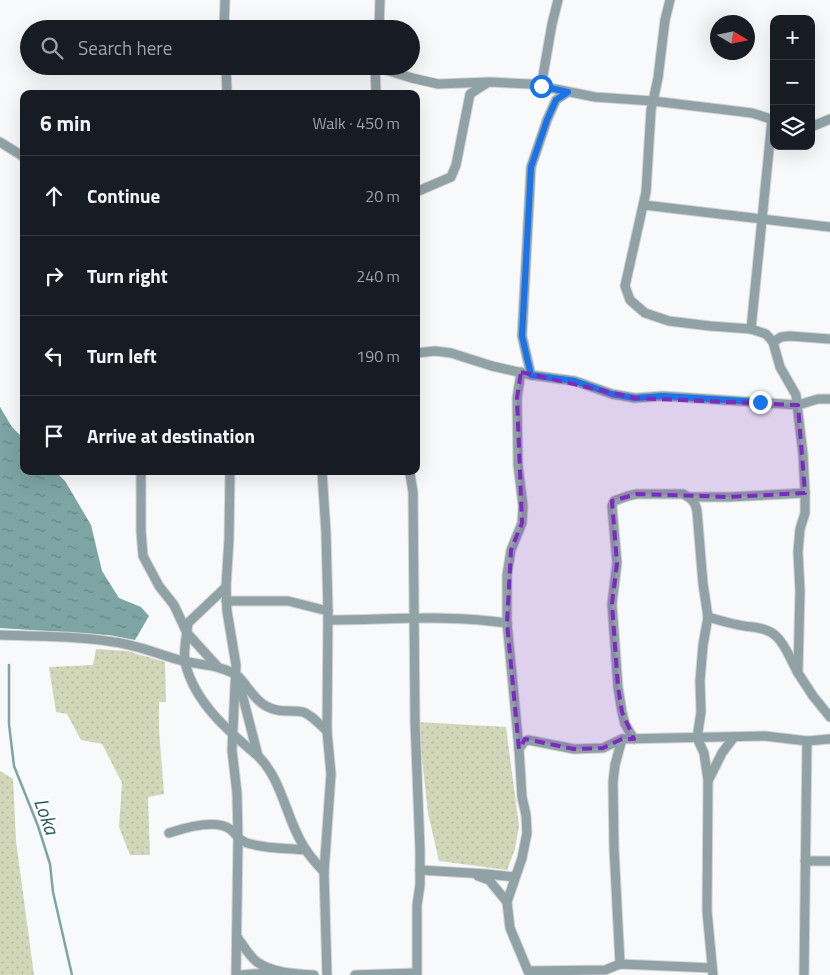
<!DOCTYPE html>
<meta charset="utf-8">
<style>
:root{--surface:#171b24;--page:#242831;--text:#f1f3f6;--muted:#9ea1a6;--line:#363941}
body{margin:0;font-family:"Titillium Web",sans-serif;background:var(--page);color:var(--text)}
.controls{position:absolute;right:15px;top:15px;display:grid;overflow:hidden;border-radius:10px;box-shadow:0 5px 20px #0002}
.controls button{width:45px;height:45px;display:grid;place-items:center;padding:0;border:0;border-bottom:1px solid var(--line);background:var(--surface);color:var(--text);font:25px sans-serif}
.compass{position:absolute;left:710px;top:15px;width:45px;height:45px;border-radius:50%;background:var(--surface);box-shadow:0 5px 20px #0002;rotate:100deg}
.stop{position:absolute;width:15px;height:15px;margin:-11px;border:4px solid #1a73e8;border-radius:50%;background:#fff}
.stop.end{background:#1a73e8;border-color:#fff;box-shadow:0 1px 5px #0008}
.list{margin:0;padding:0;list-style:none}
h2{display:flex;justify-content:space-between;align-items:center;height:65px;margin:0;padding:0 20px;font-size:21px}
h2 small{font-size:16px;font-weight:400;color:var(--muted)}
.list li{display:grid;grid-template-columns:32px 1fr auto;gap:15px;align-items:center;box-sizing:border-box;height:80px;padding:0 20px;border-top:1px solid var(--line)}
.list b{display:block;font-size:19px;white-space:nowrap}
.list em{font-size:16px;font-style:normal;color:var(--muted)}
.icon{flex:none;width:28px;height:28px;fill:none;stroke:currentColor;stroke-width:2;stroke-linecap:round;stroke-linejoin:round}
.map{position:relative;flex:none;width:830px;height:975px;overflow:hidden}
.search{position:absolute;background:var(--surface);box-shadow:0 5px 20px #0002;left:20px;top:20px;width:400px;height:55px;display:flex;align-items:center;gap:12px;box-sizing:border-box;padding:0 18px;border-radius:28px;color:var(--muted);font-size:19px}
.panel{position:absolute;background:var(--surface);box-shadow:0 5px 20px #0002;left:20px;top:90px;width:400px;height:385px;border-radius:10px}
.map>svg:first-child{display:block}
</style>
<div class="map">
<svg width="830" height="975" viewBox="0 0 830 975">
<defs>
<pattern id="grass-dots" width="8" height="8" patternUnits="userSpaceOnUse" patternTransform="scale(1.25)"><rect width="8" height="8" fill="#d2d7b9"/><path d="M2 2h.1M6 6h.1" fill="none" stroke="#b5b9a0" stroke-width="1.8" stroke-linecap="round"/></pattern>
<pattern id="water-ripples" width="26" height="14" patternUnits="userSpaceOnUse" patternTransform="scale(1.25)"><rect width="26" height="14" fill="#7ca5a4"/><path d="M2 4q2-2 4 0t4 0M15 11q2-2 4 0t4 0" fill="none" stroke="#678887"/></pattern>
</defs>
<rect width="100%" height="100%" fill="#f8f9fb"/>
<g fill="url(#grass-dots)">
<polygon points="96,649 127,651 165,662 166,702 159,702 159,729 164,794 148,797 150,855 130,855 119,827 122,783 102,744 81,740 67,714 56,712 49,667 93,665"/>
<polygon points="418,722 506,727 519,826 515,849 507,870 439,861 428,813"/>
<polygon points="0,771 13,779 16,841 34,975 0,975"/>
</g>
<polygon fill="url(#water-ripples)" points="0,407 12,427 24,439 24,471 55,471 65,481 91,525 102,571 119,598 141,607 149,616 135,640 109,635 0,628"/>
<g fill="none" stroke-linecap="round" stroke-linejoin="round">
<polyline stroke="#7ca5a4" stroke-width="2.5" points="9,665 9,724 14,766 38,826 50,864 53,892 72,975"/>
<defs>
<g id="minor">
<polyline points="670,0 665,20 658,78 651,110 646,192 625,286 630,300 645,313 669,321 710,326 751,329 766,334 773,342 780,367 796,395 803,454 805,493 805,513 800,529 798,552 800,591 798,673 813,696 830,717"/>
<polyline points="224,29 225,0"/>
<polyline points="379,29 380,0"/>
<polyline points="226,66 227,94"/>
<polyline points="373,66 412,78 438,84 490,82 530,84 595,97 653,101 752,113 774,120"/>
<polyline points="375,66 376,94"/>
<polyline points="541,87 552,24 558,0"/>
<polyline points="811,127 830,119"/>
<polyline points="0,142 24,157"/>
<polyline points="416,192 451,177 456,165 470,94 487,83"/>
<polyline points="644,205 830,227"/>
<polyline points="751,329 772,120"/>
<polyline points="773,342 781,337 790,336 830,339"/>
<polyline points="416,353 435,351 451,353 492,366 531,375 575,381 612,394 635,398 663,396 798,405 818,399 830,399"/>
<polyline points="521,372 517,398 518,465 523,506 522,523 511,550 507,575 507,623 519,749 522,797 526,815 527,833 522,858 507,902 510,928 528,971"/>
<polyline points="531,375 522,336 531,167 547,120 556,100 568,92"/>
<polyline points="141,471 141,531 143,556 159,586 174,605 187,633 217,666"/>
<polyline points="230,471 229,539 226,587 227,611 236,665 232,750 237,793 238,840 236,975"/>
<polyline points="322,471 326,533 328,611 327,731 331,774 324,872 327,975"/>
<polyline points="408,471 410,474 413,492 415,721 420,850 420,885 417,905 417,975"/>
<polyline points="691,497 729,497 805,493"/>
<path d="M226 587 188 623C187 635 183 650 185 662 194 702 228 731 258 756"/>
<polyline points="226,601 288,601 328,611"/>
<path d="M708 617C718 620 728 623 739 625 751 628 765 626 776 636 786 645 791 661 798 673"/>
<path d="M328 620C389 620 446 614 507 623"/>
<path d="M0 635C37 636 77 636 114 642 138 645 160 655 183 661 201 665 219 665 235 674 246 681 251 698 266 706 280 714 290 709 303 712 312 715 320 725 327 731"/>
<path d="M239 682 258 756C284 782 286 821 306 850 311 858 318 865 324 872"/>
<path d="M634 739 625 724 622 712 618 687 612 604 617 563 612 506 614 501 628 496 637 494H683C691 498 695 501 697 511L703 584 708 617 703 645 700 681 701 712 697 738 704 753 708 780 707 911 713 975"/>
<polyline points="519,749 524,742 528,740 574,749 603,748 622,739 765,736 807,741 830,739"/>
<polyline points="709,779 722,753 734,737"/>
<path d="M169 833C184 828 215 819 230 829 238 835 237 840 247 843 266 849 287 848 306 850"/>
<polyline points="805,861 830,861"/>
<polyline points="420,870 486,874 515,877"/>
<polyline points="478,876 489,880 507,902"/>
<path d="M237 937C243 945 249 956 257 962 273 973 295 974 314 975"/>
<polyline points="620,964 614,848 613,782 615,765 622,739"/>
<polyline points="528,971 605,970 620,964 712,968"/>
<polyline points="241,975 277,972"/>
<polyline points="355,975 416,973"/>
<polyline points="804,975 807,741"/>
</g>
</defs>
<use href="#minor" stroke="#d2d3d5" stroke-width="11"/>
<use href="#minor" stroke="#91a2a6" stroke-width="9"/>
</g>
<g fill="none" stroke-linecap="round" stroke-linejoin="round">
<polyline stroke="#1a73e8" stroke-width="6" points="541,86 568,92 556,100 547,120 531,167 522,336 531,375 575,381 612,394 635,398 663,396 760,402"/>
</g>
<path fill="#7b2cbf" fill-opacity="0.2" stroke="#7b2cbf" stroke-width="4" stroke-dasharray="10 6" stroke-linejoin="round" d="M521 372 635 398 798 405 805 493 729 497 637 494 612 501 617 563 612 604 618 687 622 712 634 739H622L603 748 574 749 525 739 519 749 507 623 511 550 522 523 517 398Z"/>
<g text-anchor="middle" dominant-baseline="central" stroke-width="5" stroke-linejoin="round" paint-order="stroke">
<g font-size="20" font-style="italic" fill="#1f5959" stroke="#fff">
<text transform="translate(47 816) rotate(70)">Loka</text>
</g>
</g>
</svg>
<div class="controls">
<button>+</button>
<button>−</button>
<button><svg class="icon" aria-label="layers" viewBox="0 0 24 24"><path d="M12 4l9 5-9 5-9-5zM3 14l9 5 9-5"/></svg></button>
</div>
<svg class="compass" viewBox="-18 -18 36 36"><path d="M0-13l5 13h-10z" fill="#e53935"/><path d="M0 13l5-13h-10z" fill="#9ea1a6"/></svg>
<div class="stop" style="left:541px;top:86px"></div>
<div class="stop end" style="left:760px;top:402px"></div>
<div class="search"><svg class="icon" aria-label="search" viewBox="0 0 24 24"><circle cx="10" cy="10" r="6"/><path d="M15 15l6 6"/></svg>Search here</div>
<section class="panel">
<h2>6 min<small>Walk · 450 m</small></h2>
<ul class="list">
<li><svg class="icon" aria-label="ahead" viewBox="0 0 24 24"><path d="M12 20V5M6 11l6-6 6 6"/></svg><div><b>Continue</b></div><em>20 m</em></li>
<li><svg class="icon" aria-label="right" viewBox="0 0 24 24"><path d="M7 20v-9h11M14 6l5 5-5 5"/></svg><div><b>Turn right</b></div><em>240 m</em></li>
<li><svg class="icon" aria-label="left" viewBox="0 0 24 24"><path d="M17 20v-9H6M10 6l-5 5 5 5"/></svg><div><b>Turn left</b></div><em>190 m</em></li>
<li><svg class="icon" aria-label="arrive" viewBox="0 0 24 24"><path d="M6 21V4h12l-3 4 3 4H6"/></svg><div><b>Arrive at destination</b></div></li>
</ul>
</section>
</div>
